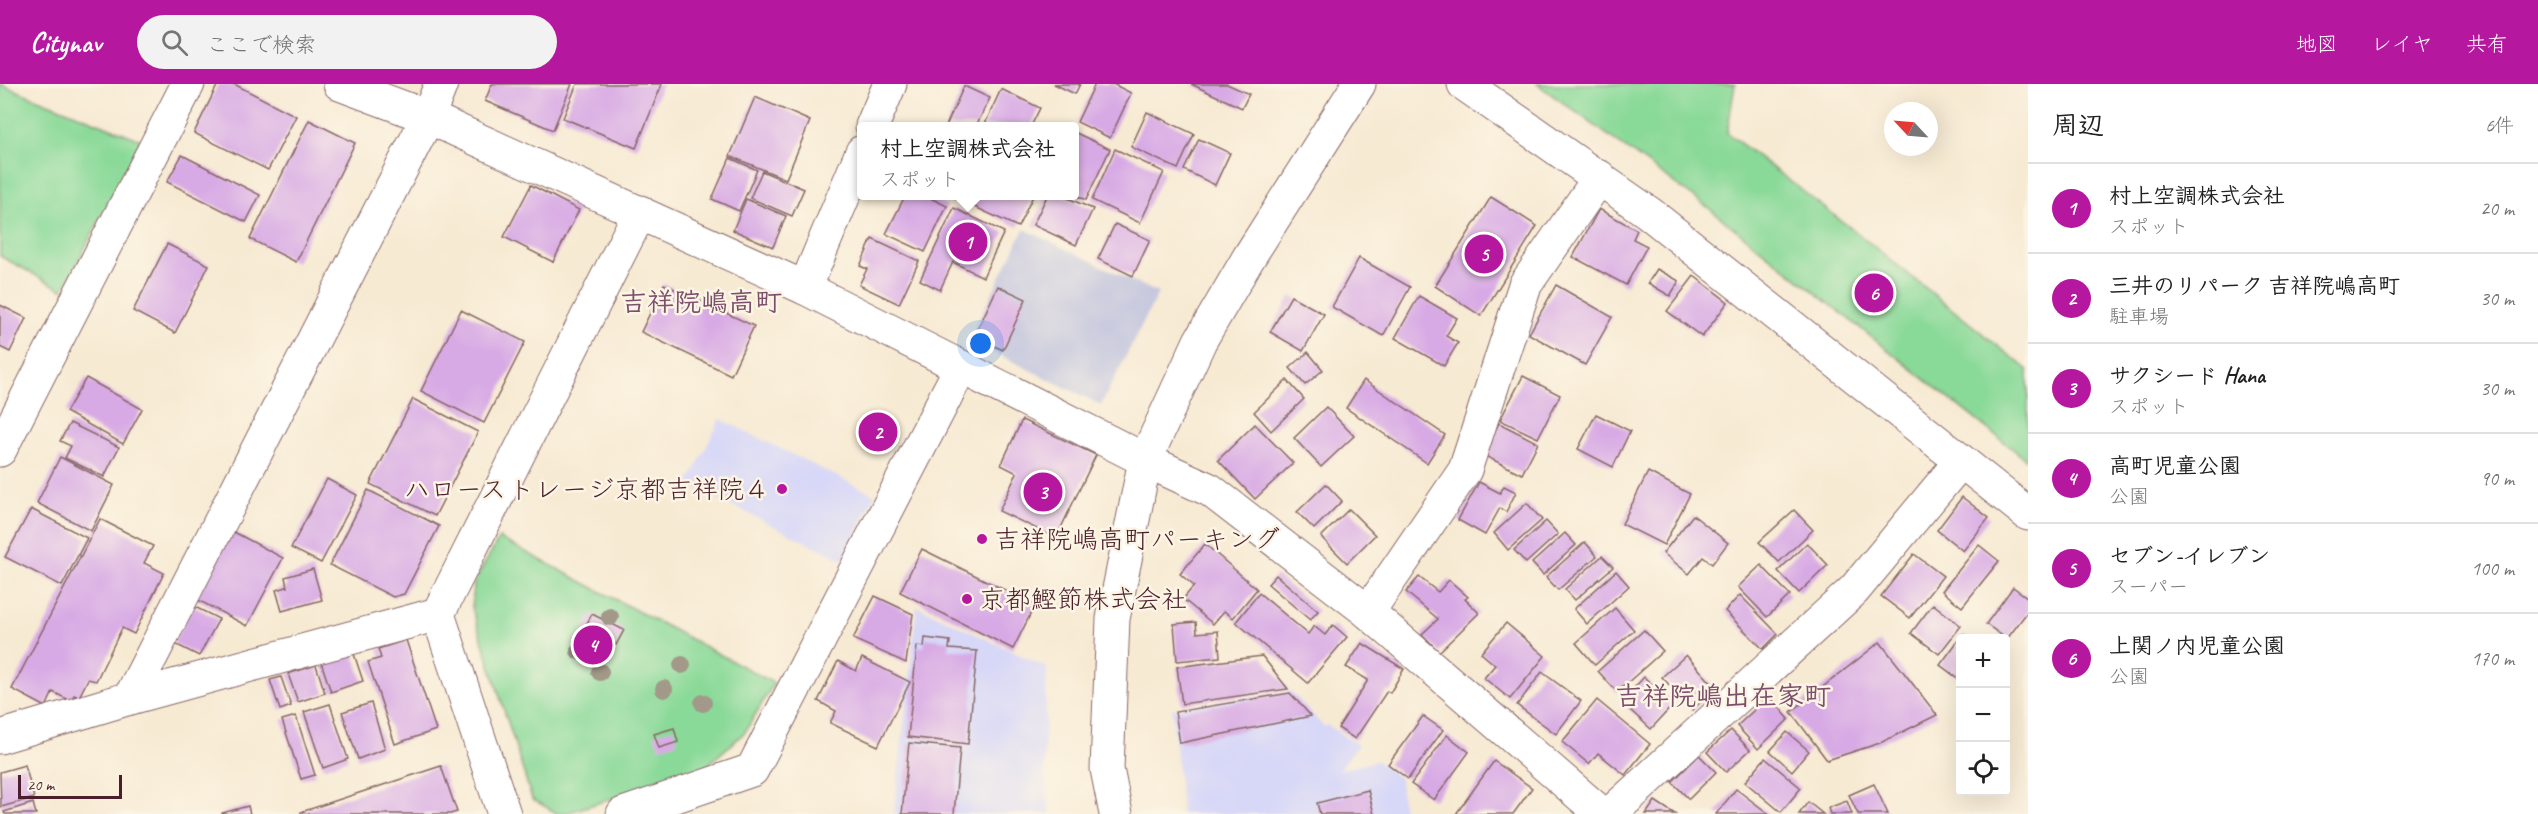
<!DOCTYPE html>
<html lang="ja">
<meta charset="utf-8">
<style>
:root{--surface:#fff;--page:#f2f2f2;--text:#222;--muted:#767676;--line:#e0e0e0;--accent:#b5179e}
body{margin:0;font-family:Caveat,"Klee One",sans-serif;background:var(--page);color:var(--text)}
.controls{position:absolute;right:18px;bottom:18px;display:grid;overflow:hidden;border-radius:6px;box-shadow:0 6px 24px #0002}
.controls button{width:54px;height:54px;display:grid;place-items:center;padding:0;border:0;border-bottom:2px solid var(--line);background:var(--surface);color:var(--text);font:30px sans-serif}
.compass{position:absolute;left:1884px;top:18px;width:54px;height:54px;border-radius:50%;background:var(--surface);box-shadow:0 6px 24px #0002;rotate:296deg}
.scale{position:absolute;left:18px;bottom:15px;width:104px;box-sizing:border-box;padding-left:6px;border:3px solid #4a1f2b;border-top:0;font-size:16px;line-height:21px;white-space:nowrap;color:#4a1f2b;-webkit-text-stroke:4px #fcf5e5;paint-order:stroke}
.you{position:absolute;left:981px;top:260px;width:21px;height:21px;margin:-15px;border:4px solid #fff;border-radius:50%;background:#1a73e8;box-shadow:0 0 0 9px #1a73e833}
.badge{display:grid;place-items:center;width:39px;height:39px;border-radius:50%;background:var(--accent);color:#fff;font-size:20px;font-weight:700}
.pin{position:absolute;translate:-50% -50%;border:3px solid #fff;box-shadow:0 2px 6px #0006}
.popup{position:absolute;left:857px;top:38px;width:222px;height:78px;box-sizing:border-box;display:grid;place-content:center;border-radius:6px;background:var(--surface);filter:drop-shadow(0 2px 4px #0005);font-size:20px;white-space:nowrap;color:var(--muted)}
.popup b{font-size:22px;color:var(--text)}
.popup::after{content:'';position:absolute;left:50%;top:100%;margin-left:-12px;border:12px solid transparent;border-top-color:var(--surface)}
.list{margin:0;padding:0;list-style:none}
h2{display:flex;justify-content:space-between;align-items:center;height:78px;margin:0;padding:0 24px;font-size:26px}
h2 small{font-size:20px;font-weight:400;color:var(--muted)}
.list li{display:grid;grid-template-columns:39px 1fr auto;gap:18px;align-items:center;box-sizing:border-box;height:90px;padding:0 24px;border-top:2px solid var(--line)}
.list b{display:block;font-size:22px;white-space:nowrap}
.list p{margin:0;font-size:20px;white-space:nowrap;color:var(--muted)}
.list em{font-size:20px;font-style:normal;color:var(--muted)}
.icon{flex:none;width:33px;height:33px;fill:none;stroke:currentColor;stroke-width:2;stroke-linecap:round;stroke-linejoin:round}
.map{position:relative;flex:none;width:2028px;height:730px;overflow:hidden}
header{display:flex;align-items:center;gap:36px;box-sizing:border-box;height:84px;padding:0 30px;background:var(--accent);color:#fff}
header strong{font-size:28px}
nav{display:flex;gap:33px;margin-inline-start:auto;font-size:21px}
.search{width:420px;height:54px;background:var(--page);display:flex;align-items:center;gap:15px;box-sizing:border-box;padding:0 21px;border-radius:33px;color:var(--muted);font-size:22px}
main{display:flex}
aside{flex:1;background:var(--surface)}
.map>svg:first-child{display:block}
</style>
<header>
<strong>Citynav</strong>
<div class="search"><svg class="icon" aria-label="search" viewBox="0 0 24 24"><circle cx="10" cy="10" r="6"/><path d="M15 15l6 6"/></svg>ここで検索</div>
<nav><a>地図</a><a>レイヤ</a><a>共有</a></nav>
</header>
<main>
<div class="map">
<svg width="2028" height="730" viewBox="0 0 2028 730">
<rect width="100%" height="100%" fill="#fcf5e5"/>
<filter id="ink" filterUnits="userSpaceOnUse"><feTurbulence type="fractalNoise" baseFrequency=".0167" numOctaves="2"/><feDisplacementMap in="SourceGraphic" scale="12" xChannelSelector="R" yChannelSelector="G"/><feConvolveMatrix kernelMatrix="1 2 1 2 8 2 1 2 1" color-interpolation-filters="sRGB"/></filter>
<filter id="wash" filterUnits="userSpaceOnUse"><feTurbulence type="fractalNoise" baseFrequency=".008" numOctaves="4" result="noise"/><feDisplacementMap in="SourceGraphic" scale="24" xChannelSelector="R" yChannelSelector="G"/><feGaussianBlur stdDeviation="1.35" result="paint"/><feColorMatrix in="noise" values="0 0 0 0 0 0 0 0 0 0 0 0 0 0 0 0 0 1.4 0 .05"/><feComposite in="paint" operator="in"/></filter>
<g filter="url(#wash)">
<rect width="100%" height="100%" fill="#f7ead3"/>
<g fill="#d7d7f8">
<polygon points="720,335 875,411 843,476 688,400"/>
<polygon points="917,522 1047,584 1044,682 1050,730 894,730"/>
<polygon points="1291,607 1324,643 1327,641 1358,661 1339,686 1377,677 1400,694 1403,730 1182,730 1172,625"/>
</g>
<polygon fill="#bfc2dd" points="1024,145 1158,209 1101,321 969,256"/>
<g fill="#89d998" stroke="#6a7c62" stroke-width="1.5">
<polygon points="0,0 141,56 63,206 0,172"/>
<polygon points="1537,0 1735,0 1727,49 1852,145 2028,286 2028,377 1706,122"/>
<polygon points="499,454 774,599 745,648 702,686 563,730 558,730 532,715 472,524 474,499"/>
</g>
<g id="blocks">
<g fill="#d8aae5">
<polygon points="218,0 234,0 296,32 268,86 194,49"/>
<polygon points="492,0 572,0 553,46 485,17"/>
<polygon points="577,0 662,0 636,64 563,34"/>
<polygon points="1054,0 1080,0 1075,10"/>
<polygon points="1095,0 1113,0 1131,9 1110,54 1077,38"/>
<polygon points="1191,0 1227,0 1249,10 1242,24"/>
<polygon points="964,2 990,14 976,42 946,42"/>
<polygon points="1001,5 1040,24 1031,42 984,42"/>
<polygon points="755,13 810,37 786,95 730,72"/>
<polygon points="1147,28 1194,50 1178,85 1131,63"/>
<polygon points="309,36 355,59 296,178 250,155"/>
<polygon points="1074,48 1110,65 1086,116 1074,111"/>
<polygon points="1199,55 1230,69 1215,101 1184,86"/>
<polygon points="1115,65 1164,88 1140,139 1092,116"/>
<polygon points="182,71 260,111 246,138 167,98"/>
<polygon points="730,74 757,86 739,127 712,115"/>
<polygon points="762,87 804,105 792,132 750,114"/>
<polygon points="531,101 579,126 553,178 504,153"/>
<polygon points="905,112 926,112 947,122 925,168 886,150"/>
<polygon points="951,112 1033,112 1018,143"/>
<polygon points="1047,112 1063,112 1093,125 1076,161 1033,141"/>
<polygon points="1491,113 1537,142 1481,232 1435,202"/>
<polygon points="746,115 786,132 773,163 733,146"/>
<polygon points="954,124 1004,148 983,193 953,178 940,206 920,196"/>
<polygon points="1599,125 1637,146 1633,155 1647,162 1626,201 1573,173"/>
<polygon points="1115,140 1150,156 1133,192 1098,175"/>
<polygon points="872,155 919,177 899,220 859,201 867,185 860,182"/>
<polygon points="167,160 209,181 175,249 133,227"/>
<polygon points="1359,174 1410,203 1383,252 1332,223"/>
<polygon points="1657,185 1679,197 1670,212 1648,199"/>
<polygon points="1694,192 1728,218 1702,253 1667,227"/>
<polygon points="664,200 754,242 731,291 641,248"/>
<polygon points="1556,201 1612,233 1585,281 1529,250"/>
<polygon points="998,202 1026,215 1003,266 974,253"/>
<polygon points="1291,212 1324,230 1303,267 1270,248"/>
<polygon points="1419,212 1457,234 1446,252 1458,259 1444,282 1395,254"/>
<polygon points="0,221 26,234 10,268 0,263"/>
<polygon points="461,226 525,258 484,339 421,307"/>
<polygon points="1308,268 1323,286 1305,301 1290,284"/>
<polygon points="1523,292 1560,311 1538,354 1500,336"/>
<polygon points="86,294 142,325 123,360 66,328"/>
<polygon points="1287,296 1304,315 1271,347 1254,328"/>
<polygon points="1364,296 1445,351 1427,379 1346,324"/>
<polygon points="413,315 478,348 435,432 370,400"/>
<polygon points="1326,323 1354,352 1321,383 1294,354"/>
<polygon points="1596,330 1630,347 1613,383 1578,365"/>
<polygon points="1022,336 1096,371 1056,454 999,427 1017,389 1001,381"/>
<polygon points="70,339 119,363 104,393 65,374 71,362 60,357"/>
<polygon points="1499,339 1538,359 1522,390 1483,371"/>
<polygon points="1255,340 1293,379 1255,415 1218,376"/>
<polygon points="60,373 114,401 91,447 37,419"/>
<polygon points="1648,388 1690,410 1664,461 1622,440"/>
<polygon points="327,395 357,411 321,479 291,464"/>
<polygon points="1479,398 1500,409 1504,402 1516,408 1506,428 1500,424 1485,451 1458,436"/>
<polygon points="1326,400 1342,417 1314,445 1297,428"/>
<polygon points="368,406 439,442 404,510 393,513 330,481"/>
<polygon points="1962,413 1989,434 1963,467 1937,446"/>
<polygon points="1527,419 1542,436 1508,466 1494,449"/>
<polygon points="31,425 87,454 62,502 5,473"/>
<polygon points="1349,425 1375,451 1347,479 1321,453"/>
<polygon points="1794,426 1813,446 1779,478 1759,458"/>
<polygon points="1693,431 1728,459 1712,480 1703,473 1689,490 1663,469"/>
<polygon points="100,435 153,462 144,479 164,489 134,550 122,544 96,597 88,595 79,613 74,611 71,617 53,608 46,623 12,605"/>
<polygon points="1546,437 1558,450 1526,479 1514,466"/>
<polygon points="232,447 283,474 247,542 196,515"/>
<polygon points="1565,449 1576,461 1543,491 1532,479"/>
<polygon points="1585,458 1597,472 1558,506 1546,493"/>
<polygon points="1807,459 1828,481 1799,509 1778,487"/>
<polygon points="1205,460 1257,505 1233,534 1224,527 1213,540 1183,515 1194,502 1180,490"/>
<polygon points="1979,461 1999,477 1962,523 1942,507"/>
<polygon points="922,465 1035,521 1013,565 900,508"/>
<polygon points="1914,470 1943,492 1910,534 1881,512"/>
<polygon points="1602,472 1613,483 1575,516 1565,505"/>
<polygon points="1761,481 1790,511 1767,533 1738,503"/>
<polygon points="313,485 322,516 282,527 276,506 287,503 285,493"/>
<polygon points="1616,487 1629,502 1587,540 1574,525"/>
<polygon points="1276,491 1318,527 1310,536 1268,500"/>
<polygon points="1419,493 1438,508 1449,496 1468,513 1465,515 1479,529 1439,568 1422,550 1438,535 1406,508"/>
<polygon points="2013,503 2028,514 2028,527 2007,555 1986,540"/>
<polygon points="1259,509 1308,550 1314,542 1325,551 1333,541 1347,553 1308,599 1236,538"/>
<polygon points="1740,511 1778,550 1763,565 1725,527"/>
<polygon points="875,512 913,530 906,579 853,555"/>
<polygon points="1933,520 1961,542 1939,570 1911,549"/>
<polygon points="193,522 219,535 199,572 173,559"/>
<polygon points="1615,524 1634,546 1595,581 1576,559"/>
<polygon points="592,530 624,546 616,561 584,545"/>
<polygon points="1196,538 1197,549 1218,547 1220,573 1177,577 1174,540"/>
<polygon points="1506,539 1545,572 1510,615 1484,594 1495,581 1481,569"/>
<polygon points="1644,546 1663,567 1617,608 1598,587"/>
<polygon points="1963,550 1969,554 1960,554 1960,596 1940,581"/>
<polygon points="925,554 950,557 949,565 977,567 968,660 908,653 917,562 924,563"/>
<polygon points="406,556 436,646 395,660 368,578 381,574 378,565"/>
<polygon points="1880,558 1937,631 1880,659 1827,676 1791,628"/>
<polygon points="1362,559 1404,585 1390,609 1387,607 1355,655 1338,644 1368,596 1346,583"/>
<polygon points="353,567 363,597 331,608 321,578"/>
<polygon points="1686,571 1716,604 1692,626 1662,593"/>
<polygon points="1262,572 1288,605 1182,620 1177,583"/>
<polygon points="862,574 910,598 878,662 830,639 836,627 818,617 838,577 856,587"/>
<polygon points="316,581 325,609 298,618 288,590"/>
<polygon points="1542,588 1581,617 1556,650 1517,621"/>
<polygon points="281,593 291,622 280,626 270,596"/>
<polygon points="1644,593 1673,621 1651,645 1621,618"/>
<polygon points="1290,609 1311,632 1180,659 1175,628"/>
<polygon points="1769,612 1789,635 1758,665 1737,642"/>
<polygon points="1597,616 1650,660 1625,691 1598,669 1589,680 1562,658"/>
<polygon points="371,619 385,665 358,675 342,628"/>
<polygon points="330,620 348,675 323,684 304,628"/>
<polygon points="296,632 315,691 301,695 282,636"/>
<polygon points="1423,632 1443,646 1408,695 1388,680"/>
<polygon points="674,644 678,658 659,664 654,650"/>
<polygon points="1731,646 1750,666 1726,688 1707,668"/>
<polygon points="1787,648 1809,667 1792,687 1770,667"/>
<polygon points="1447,651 1469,668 1434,716 1411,700"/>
<polygon points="909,659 960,664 954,730 902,730"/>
<polygon points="1699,671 1716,688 1689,715 1672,698"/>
<polygon points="1765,674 1801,704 1781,728 1745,698"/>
<polygon points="1494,677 1532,704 1513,730 1456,730"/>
<polygon points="25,681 34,714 1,723 0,688"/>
<polygon points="441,682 457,728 450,730 301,730 301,728"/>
<polygon points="1874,700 1888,730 1858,730 1849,711"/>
<polygon points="1736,705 1769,730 1716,730"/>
<polygon points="1368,706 1374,730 1320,730 1317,719"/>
<polygon points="1655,717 1675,730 1646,730"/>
<polygon points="1847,717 1852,730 1830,730 1828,724"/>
<polygon points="1808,718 1823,730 1799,730"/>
<polygon points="33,719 36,730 5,730 4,728"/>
<polygon points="248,722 250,730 222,730 222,729"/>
</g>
</g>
</g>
<g filter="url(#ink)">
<use href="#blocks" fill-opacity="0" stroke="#876666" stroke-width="1.5"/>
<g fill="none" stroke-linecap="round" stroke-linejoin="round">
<defs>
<g id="minor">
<polyline points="340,0 428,33 805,204 1145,376 1210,406 1368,528 1602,730"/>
<polyline points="1464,0 1649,129 2028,430"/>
<polyline points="872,42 890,0"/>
<polyline points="805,204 862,68"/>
<polyline points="0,366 188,0"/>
<polyline points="1368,528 1465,386 1525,201 1600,93"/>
<polyline points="130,614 428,33 441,0"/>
<polyline points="0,653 130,614 438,530"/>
<polyline points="504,730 438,530 640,128"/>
<polyline points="623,730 752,686 961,283"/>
<polyline points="1116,730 1107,685 1113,535 1145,376 1200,257 1249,173 1359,0"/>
<polyline points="1610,730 1854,506 1961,377"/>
</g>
</defs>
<use href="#minor" stroke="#876666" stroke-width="35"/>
<use href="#minor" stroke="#fff" stroke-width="33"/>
</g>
<g fill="#a29989">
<circle cx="610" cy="533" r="9"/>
<circle cx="579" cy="567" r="9"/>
<circle cx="682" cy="581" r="9"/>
<circle cx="600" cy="588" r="9"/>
<circle cx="664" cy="605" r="9"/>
<circle cx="703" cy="619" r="9"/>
</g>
</g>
<g fill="#b5179e" stroke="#fcf5e5" stroke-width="2">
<circle cx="782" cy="405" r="6"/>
<circle cx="982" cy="455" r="6"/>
<circle cx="967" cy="515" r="6"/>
</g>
<g text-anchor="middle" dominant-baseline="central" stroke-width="5" stroke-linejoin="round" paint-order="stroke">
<g font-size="26" fill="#4a1f2b" stroke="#fcf5e5" text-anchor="start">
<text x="770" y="405" text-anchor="end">ハローストレージ京都吉祥院４</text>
<text x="994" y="455">吉祥院嶋高町パーキング</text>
<text x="979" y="515">京都鰹節株式会社</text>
</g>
<g font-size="27" font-weight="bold" fill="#7c506c" stroke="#fcf5e5">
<text x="701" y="218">吉祥院嶋高町</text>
<text x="1723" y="612">吉祥院嶋出在家町</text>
</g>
</g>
</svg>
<div class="controls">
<button>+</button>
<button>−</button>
<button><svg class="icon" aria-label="locate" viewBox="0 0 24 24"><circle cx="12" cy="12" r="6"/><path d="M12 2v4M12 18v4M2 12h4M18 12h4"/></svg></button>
</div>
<svg class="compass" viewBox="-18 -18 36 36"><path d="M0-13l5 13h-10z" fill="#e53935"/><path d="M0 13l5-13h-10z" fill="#767676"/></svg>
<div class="scale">20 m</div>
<div class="you"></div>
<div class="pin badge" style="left:968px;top:158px">1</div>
<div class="popup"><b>村上空調株式会社</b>スポット</div>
<div class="pin badge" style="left:878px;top:348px">2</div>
<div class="pin badge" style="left:1043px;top:408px">3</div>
<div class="pin badge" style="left:593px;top:561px">4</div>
<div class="pin badge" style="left:1484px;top:170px">5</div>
<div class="pin badge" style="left:1874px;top:209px">6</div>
</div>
<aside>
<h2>周辺<small>6件</small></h2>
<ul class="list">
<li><span class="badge">1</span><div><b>村上空調株式会社</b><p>スポット</p></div><em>20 m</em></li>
<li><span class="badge">2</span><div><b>三井のリパーク 吉祥院嶋高町</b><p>駐車場</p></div><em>30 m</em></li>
<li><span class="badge">3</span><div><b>サクシード Hana</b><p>スポット</p></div><em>30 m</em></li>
<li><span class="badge">4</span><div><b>高町児童公園</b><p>公園</p></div><em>90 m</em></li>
<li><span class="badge">5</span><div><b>セブン-イレブン</b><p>スーパー</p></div><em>100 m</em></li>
<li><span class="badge">6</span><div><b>上関ノ内児童公園</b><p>公園</p></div><em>170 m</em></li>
</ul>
</aside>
</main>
